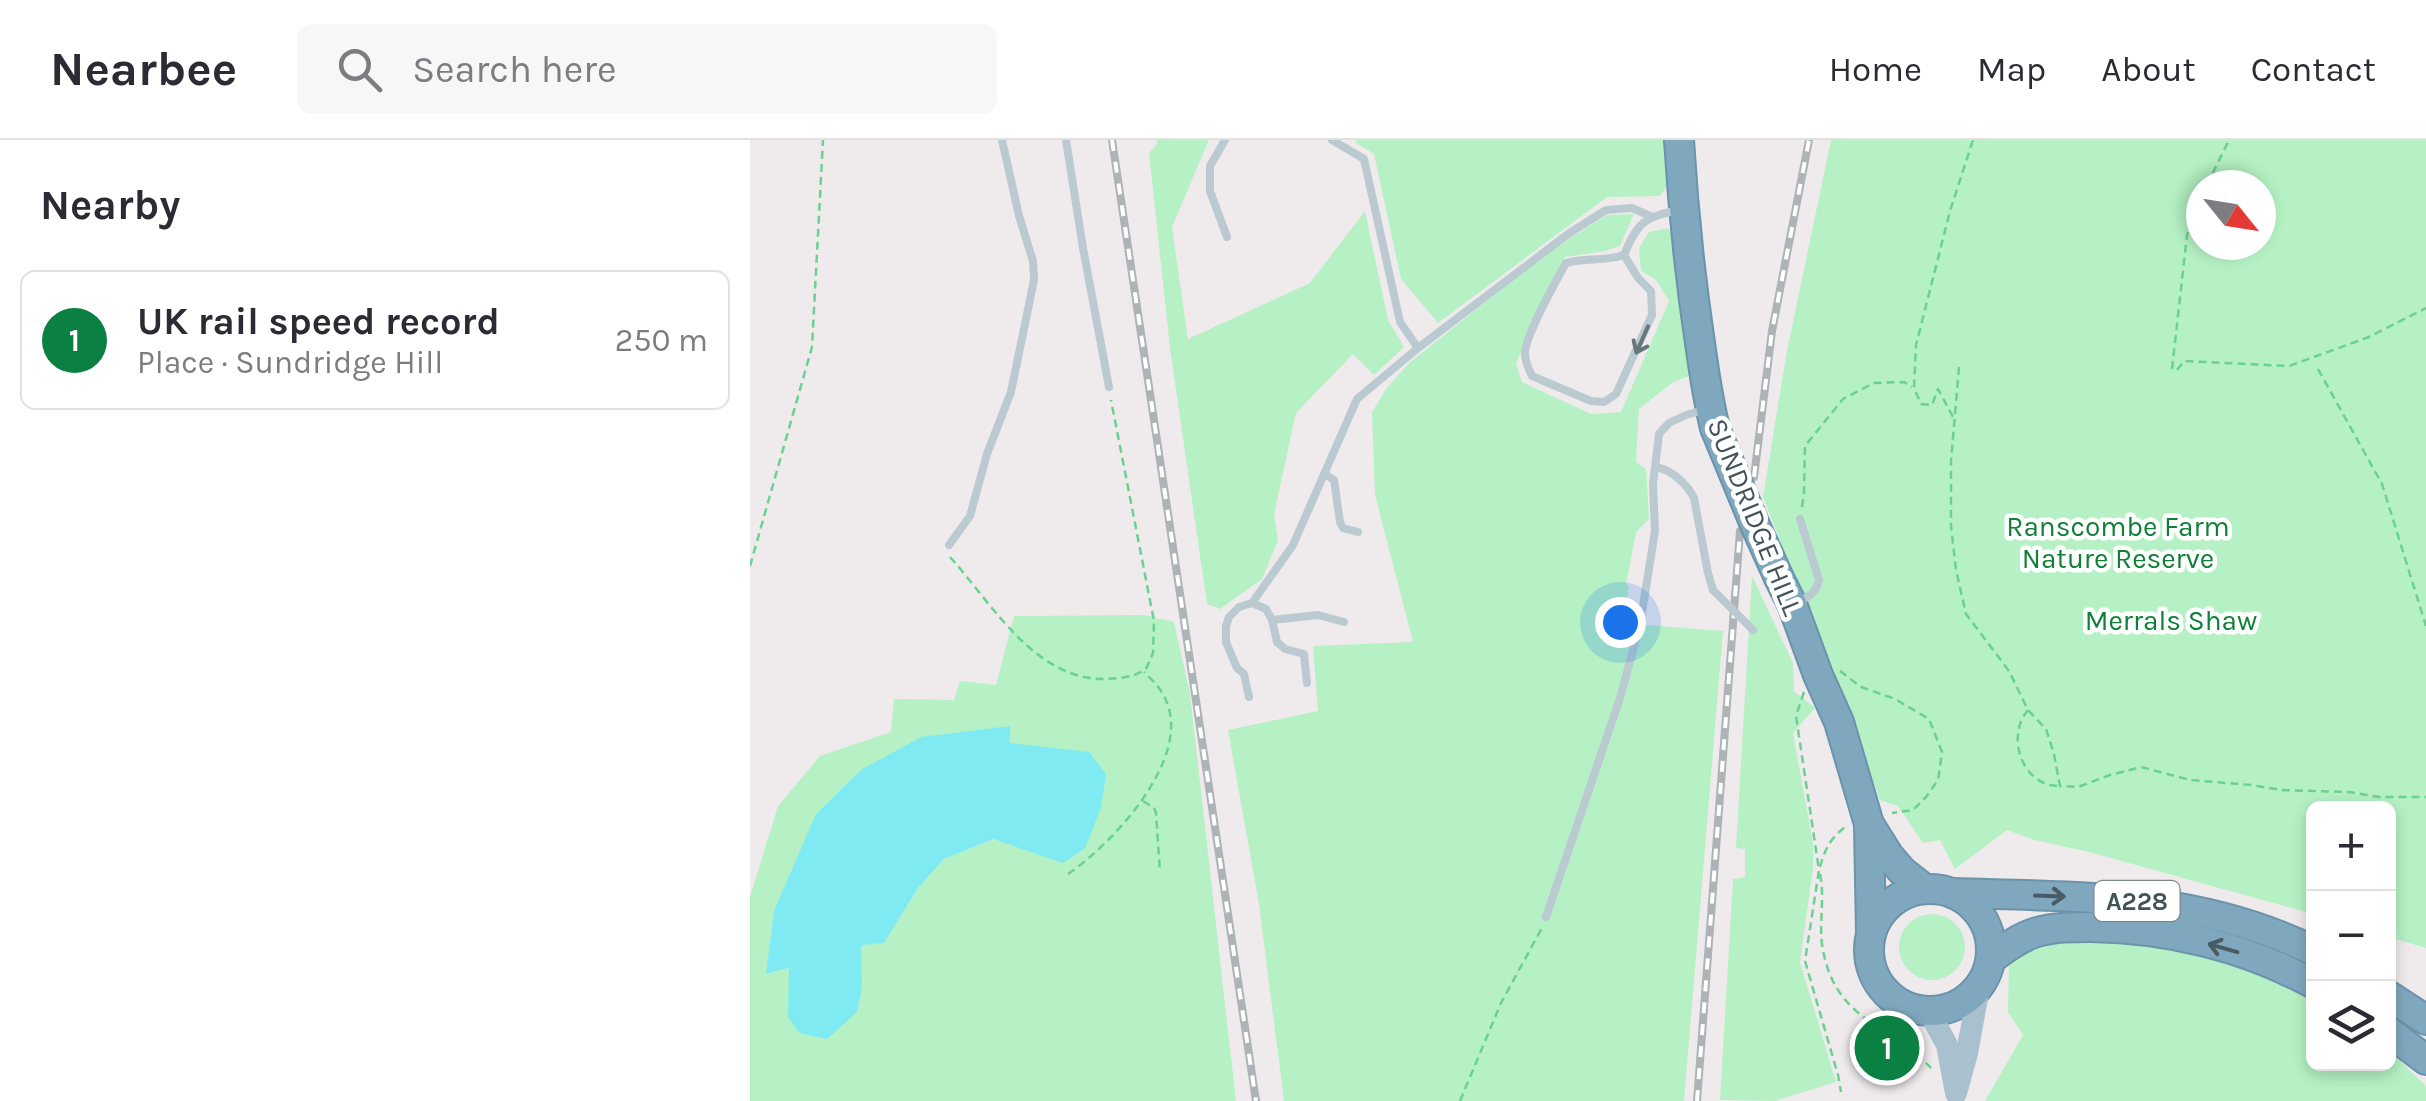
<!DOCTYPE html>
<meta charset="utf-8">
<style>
:root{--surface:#fff;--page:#f7f7f7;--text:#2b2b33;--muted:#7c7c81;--line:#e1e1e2;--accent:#0b8043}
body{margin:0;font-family:Karla,sans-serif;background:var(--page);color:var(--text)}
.controls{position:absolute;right:30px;bottom:30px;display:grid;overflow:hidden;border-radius:15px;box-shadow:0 5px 15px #0003}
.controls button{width:90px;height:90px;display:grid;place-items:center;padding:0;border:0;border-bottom:2px solid var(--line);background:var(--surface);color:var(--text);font:50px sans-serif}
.compass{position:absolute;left:1436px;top:30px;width:90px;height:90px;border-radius:50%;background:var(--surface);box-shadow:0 5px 15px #0003;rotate:120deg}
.you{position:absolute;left:870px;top:482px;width:35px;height:35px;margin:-25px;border:8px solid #fff;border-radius:50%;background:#1a73e8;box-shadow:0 0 0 15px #1a73e833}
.badge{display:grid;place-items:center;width:65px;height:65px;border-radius:50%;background:var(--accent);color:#fff;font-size:32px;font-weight:700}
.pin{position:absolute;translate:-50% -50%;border:5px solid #fff;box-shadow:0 2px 10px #0006}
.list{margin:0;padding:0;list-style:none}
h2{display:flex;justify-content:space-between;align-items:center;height:130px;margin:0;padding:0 40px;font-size:42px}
h2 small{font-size:32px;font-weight:400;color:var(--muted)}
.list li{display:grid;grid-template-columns:65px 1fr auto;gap:30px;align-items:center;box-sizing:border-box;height:140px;margin:0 20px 20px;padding:0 20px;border:2px solid var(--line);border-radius:15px}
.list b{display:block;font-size:38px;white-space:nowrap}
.list p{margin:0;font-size:32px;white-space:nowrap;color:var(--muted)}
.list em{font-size:32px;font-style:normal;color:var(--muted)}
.icon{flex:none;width:55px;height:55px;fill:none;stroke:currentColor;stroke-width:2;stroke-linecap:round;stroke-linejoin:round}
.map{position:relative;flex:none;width:1676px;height:961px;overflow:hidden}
header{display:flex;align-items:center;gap:60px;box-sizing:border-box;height:140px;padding:0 50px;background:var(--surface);border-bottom:2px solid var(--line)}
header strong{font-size:48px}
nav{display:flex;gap:55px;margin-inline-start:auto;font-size:35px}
.search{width:700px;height:90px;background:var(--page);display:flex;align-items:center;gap:25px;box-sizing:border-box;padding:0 35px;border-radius:15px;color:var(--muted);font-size:38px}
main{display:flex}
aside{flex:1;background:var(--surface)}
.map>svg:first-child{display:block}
</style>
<header>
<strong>Nearbee</strong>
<div class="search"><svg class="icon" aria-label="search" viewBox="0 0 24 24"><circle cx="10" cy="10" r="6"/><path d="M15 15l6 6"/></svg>Search here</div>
<nav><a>Home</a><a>Map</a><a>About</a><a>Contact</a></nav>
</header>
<main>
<aside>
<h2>Nearby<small></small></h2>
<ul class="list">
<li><span class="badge">1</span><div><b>UK rail speed record</b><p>Place · Sundridge Hill</p></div><em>250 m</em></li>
</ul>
</aside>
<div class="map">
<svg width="1676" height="961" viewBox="0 0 1676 961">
<rect width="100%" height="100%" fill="#efebec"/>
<g fill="#b5f1c4" fill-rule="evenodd">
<polygon points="407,0 459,0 422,87 438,199 560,143 615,71 638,180 654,207 624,235 603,214 546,273 524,374 528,401 512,439 470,469 457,464 420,208 399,13 407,4"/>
<polygon points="607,0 914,0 919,43 910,56 857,57 688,183 651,139 624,14 605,2"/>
<path d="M1081 0H1676V808L1639 797 1638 668H1564L1563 774 1339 712 1285 700 1257 690 1205 729 1190 700 1173 703 1148 666 1130 660 1013 357 1037 211ZM1451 45H1511V105H1451Z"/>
<polygon points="884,74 870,106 855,111 815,117 766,223 772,242 841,274 871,272 919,161 906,140 891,131 889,108 899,92 918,88 924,99 941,235 922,243 889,269 886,322 896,329 899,379 886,392 876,445 879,446 876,464 886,476 885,484 973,491 934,961 534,961 509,764 478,590 568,571 563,506 663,502 625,355 622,272 637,248 658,224 797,113 857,75"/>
<polygon points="1002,436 1043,523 1044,551 1065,568 1043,593 1063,703 1063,728 1050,822 1086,942 1025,961 970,960 983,739 995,737 995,709 986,708"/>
<path d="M394 475 424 482 440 554 486 961H0V757L28 666 70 616 141 592 144 559 204 560 210 541 246 545 264 476ZM259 586V603L312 722 243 699 194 719 168 748 134 803 110 804 112 847 39 828 17 834Z"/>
<circle cx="1182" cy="807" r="33"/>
<polygon points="1341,795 1456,813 1563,858 1564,924 1638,924 1639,910 1676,946 1676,961 1235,961 1273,895 1258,872 1259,817 1288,802"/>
</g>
<polygon fill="#7feaf2" points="260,586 260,603 339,612 356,634 351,668 335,708 313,723 243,699 194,719 168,748 134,803 111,805 112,847 107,872 77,899 49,893 38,876 39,828 16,834 24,771 66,674 111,630 171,597"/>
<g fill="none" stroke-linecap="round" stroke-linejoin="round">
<defs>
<g id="highway">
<path d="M929 0C933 68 940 136 950 203 954 232 958 260 965 288"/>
<polyline points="1029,438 1042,464 1068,535 1089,582 1119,684 1139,716 1152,731 1175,749"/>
<polyline points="1119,686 1121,793"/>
<circle cx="1180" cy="810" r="61"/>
<path d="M1202 753C1330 757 1446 753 1564 811"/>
<path d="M1241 819C1255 808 1270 797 1287 792 1305 787 1323 787 1341 787 1418 788 1496 807 1564 844"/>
<polyline points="1638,855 1676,880"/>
<polyline points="1638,891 1676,920"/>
</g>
</defs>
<use href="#highway" stroke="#6b93ab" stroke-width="32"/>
<g stroke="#6bd190" stroke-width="2.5" stroke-dasharray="8 5" stroke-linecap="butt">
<polyline points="1457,45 1479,0"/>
<polyline points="1209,227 1201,321 1201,386 1206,430 1216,474 1259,531 1278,570 1296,589 1304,614 1310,646 1328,647 1360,635 1391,627 1440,640 1501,645 1531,650 1599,652 1629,657 1676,657"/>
<polyline points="1422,229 1437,95 1451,58"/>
<polyline points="1568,229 1632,344 1676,486"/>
<polyline points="1427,230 1434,221 1539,226 1619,197 1676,168"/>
<polyline points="1203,277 1188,249 1182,265 1171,264 1164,248 1166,205 1200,71 1223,0"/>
<polyline points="1052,367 1054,352 1055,306 1093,259 1124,243 1154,242 1162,247"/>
<path d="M200 417C243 465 286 542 358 539 372 538 384 537 396 529L403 513 404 481 361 260"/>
<polyline points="0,426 62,207 73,0"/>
<polyline points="1090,531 1111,547 1145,559 1179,579 1192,612 1188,640 1176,657 1163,670 1142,673"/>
<polyline points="1054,552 1046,576 1069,730 1055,821 1088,935 1091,952"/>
<path d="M1278 570C1256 595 1271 645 1308 646"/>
<polyline points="393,661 404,668 406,673 410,732"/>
<path d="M1070 727C1075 708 1082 696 1098 685"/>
<path d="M318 734C362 704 440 621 417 563 413 550 403 541 394 532"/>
<path d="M1070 734C1075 758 1069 781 1072 804 1083 880 1137 883 1181 928"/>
<polyline points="710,961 751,863 793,786"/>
</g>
<g stroke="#bbc9d0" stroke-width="8">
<polyline points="316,0 333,108 359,247"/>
<polyline points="475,0 460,26 460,51 477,97"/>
<polyline points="582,0 614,19 650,182 668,208"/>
<path d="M874 115 888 138 901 151 902 175 866 254 854 262 841 261 782 236C779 230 775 221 775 213 775 197 807 139 816 123 835 117 854 122 874 115 888 81 895 77 929 70"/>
<path d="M906 327C922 330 937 344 944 358L958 433 963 450"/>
<polyline points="575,334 584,340 590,382 593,388 608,392"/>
<polyline points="199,405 220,376 237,314 261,252 284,140 283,121 269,76 252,0"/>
<path d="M1049 461C1061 456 1066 452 1069 440L1050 379"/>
<polyline points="502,463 516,469 522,480 527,502 535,509 554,514 557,543"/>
<polyline points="522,480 568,475 594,482"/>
<polyline points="499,557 494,534 487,528 476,502 476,486 479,477 489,467 502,463 543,405 607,259 668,208 818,94 856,70 882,68 900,76"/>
<polyline points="796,777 870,558 890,485 905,391 903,344 909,294 919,283 936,275 957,269"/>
</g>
<g stroke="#a9c1ce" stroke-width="22">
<polyline points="1179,872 1197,905 1205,948"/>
<polyline points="1206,953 1217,913 1229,847"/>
</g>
<use href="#highway" stroke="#7fa8bf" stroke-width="28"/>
<defs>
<g id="rail">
<polyline points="362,0 506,961"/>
<polyline points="1004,337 1022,191 1059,0"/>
<polyline points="947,961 990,391"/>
</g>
</defs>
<use href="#rail" stroke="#adb3b7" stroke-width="8"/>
<use href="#rail" stroke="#fff" stroke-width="4" stroke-dasharray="11" stroke-linecap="butt"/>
<defs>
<polyline id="highway-bridge" points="965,288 1005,385 1029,438"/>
</defs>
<use href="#highway-bridge" stroke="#6b93ab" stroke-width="32" stroke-linecap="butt"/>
<polyline stroke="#bbc9d0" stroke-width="8" points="963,450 1003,490"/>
<use href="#highway-bridge" stroke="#7fa8bf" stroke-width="28"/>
</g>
<defs><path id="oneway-shaft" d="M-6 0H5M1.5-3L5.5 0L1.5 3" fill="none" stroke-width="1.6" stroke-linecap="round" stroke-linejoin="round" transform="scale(2.5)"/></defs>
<use stroke="#67767d" href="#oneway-shaft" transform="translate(892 200) rotate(114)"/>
<g stroke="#495c64">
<use href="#oneway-shaft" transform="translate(1300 756) rotate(2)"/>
<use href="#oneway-shaft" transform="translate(1473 808) rotate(-164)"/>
</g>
<g text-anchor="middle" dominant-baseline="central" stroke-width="9" stroke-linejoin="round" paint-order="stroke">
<rect fill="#fff" stroke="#7b878c" stroke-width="2.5" x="1344.5" y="741" width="85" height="40" rx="8"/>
<g font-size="25" font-weight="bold" fill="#43535a">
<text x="1387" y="761">A228</text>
</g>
<g font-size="28" fill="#43535a" stroke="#fff">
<text transform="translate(1005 377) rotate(68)">SUNDRIDGE HILL</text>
</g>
<g font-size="28" fill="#108038" stroke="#fff">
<text x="1368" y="386">Ranscombe Farm<tspan x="1368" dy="32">Nature Reserve</tspan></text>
<text x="1421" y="480">Merrals Shaw</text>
</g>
</g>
</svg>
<div class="controls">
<button>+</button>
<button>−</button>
<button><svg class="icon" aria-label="layers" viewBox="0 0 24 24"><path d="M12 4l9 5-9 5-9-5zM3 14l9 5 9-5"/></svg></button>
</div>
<svg class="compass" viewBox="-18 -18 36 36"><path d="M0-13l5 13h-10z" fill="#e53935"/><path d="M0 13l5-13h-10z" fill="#7c7c81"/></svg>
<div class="you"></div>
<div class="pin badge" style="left:1137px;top:908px">1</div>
</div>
</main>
